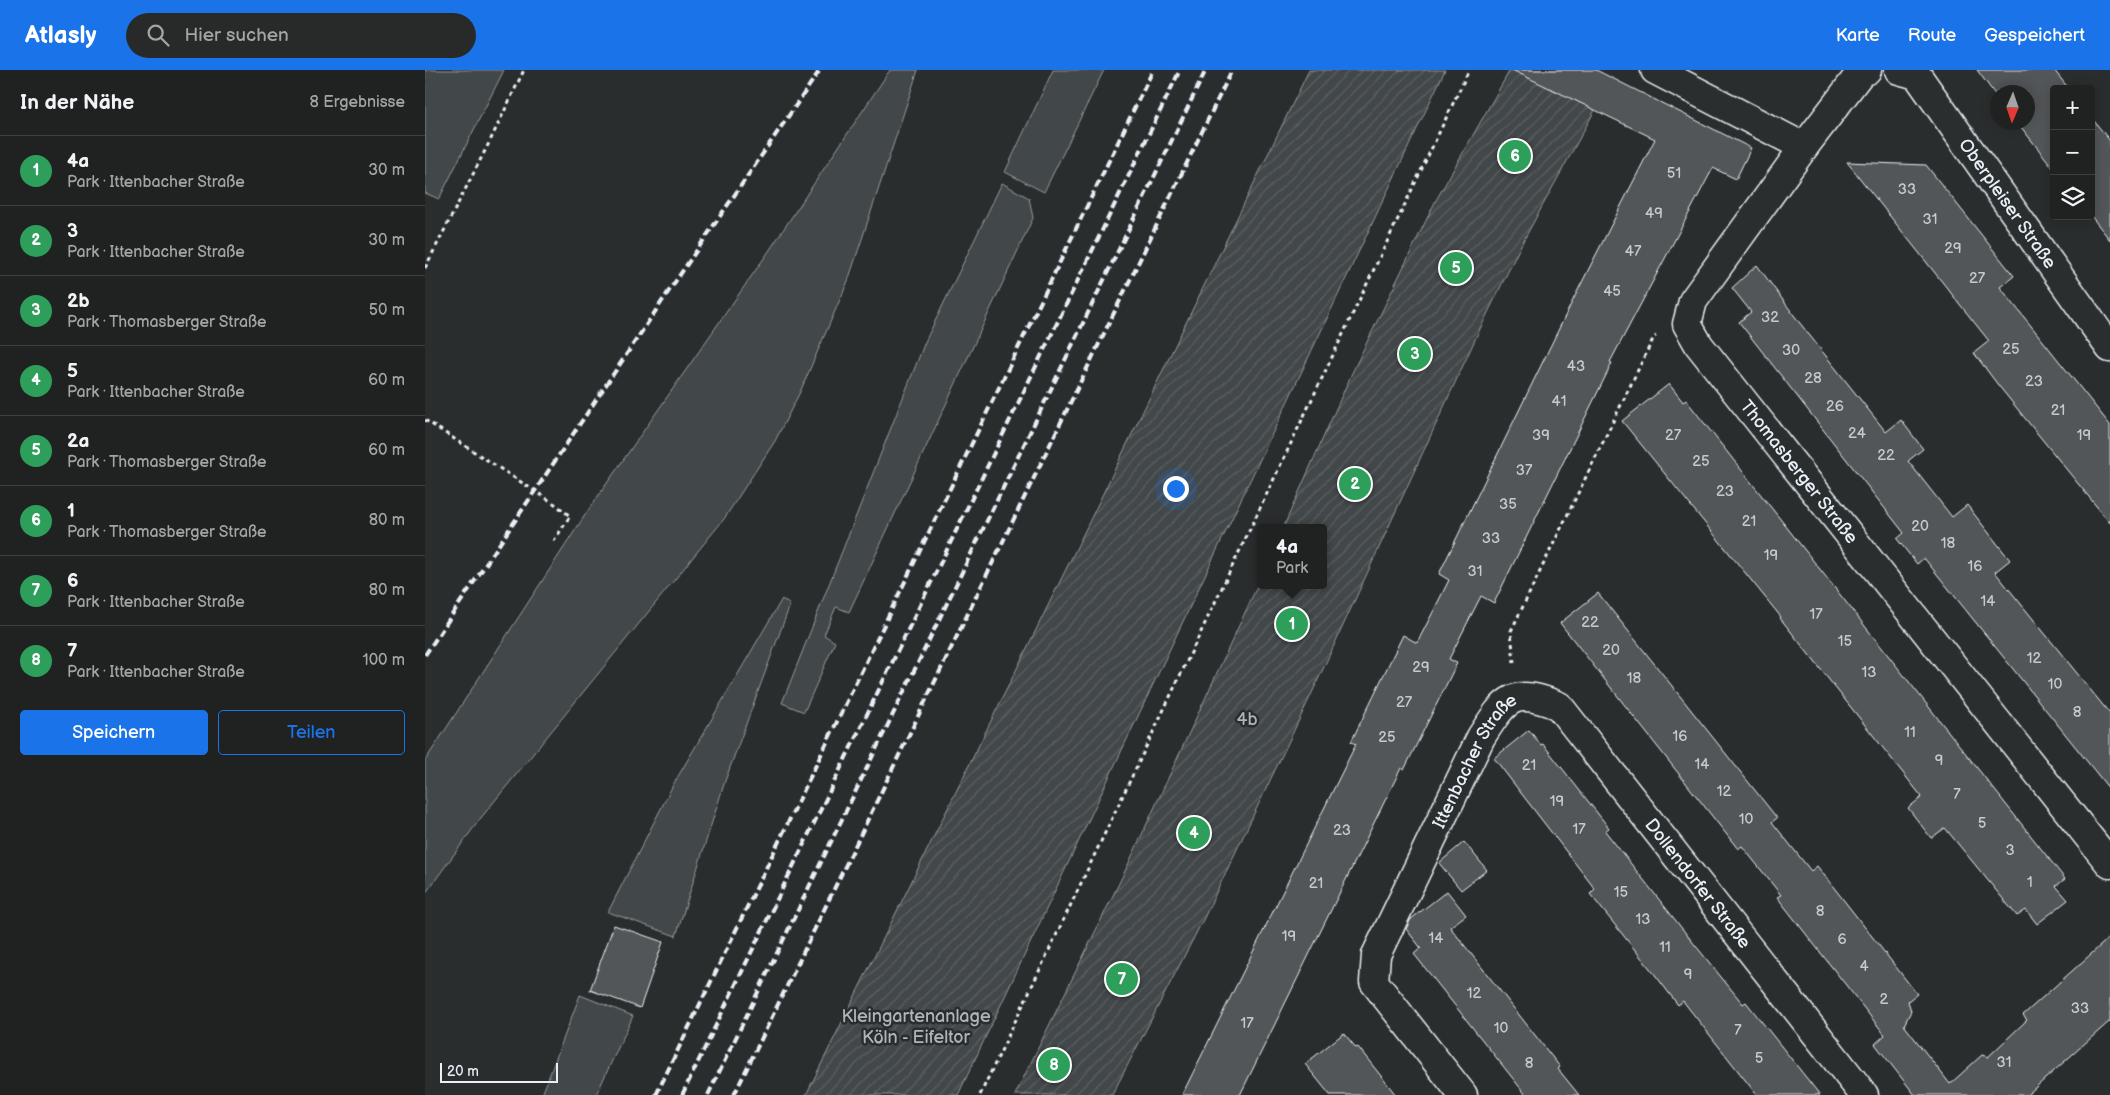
<!DOCTYPE html>
<html lang="de">
<meta charset="utf-8">
<style>
:root{--surface:#202222;--page:#282a2a;--text:#f1f3f6;--muted:#a2a4a5;--line:#3d3f40;--accent:#1a73e8}
body{margin:0;font-family:"Balsamiq Sans",sans-serif;background:var(--page);color:var(--text)}
.controls{position:absolute;right:15px;top:15px;display:grid;overflow:hidden;border-radius:5px;box-shadow:0 2px 12px #0003}
.controls button{width:45px;height:45px;display:grid;place-items:center;padding:0;border:0;border-bottom:1px solid var(--line);background:var(--surface);color:var(--text);font:25px sans-serif}
.compass{position:absolute;left:1565px;top:15px;width:45px;height:45px;border-radius:50%;background:var(--surface);box-shadow:0 2px 12px #0003;rotate:182deg}
.scale{position:absolute;left:15px;bottom:12px;width:118px;box-sizing:border-box;padding-left:5px;border:2px solid #e8f1f8;border-top:0;font-size:14px;line-height:18px;white-space:nowrap;color:#e8f1f8;-webkit-text-stroke:4px #2a2d2e;paint-order:stroke}
.you{position:absolute;left:750px;top:418px;width:18px;height:18px;margin:-12px;border:4px solid #fff;border-radius:50%;background:#1a73e8;box-shadow:0 0 0 8px #1a73e833}
.badge{display:grid;place-items:center;width:32px;height:32px;border-radius:50%;background:var(--accent);color:#fff;font-size:16px;font-weight:700}
.pin{position:absolute;translate:-50% -50%;border:2px solid #fff;box-shadow:0 1px 5px #0006}
.popup{position:absolute;left:832px;top:454px;width:70px;height:65px;box-sizing:border-box;display:grid;place-content:center;border-radius:5px;background:var(--surface);filter:drop-shadow(0 1px 4px #0005);font-size:16px;white-space:nowrap;color:var(--muted)}
.popup b{font-size:19px;color:var(--text)}
.popup::after{content:'';position:absolute;left:50%;top:100%;margin-left:-10px;border:10px solid transparent;border-top-color:var(--surface)}
.list{margin:0;padding:0;list-style:none}
h2{display:flex;justify-content:space-between;align-items:center;height:65px;margin:0;padding:0 20px;font-size:21px}
h2 small{font-size:16px;font-weight:400;color:var(--muted)}
.list li{display:grid;grid-template-columns:32px 1fr auto;gap:15px;align-items:center;box-sizing:border-box;height:70px;padding:0 20px;border-top:1px solid var(--line)}
.list b{display:block;font-size:19px;white-space:nowrap}
.list p{margin:0;font-size:16px;white-space:nowrap;color:var(--muted)}
.list em{font-size:16px;font-style:normal;color:var(--muted)}
.actions{display:flex;gap:10px;padding:15px 20px}
.actions a{flex:1;padding:11px 0;border:1px solid var(--accent);border-radius:5px;text-align:center;font-size:18px;color:var(--accent)}
.actions .main{background:var(--accent);color:#fff}
.icon{flex:none;width:28px;height:28px;fill:none;stroke:currentColor;stroke-width:2;stroke-linecap:round;stroke-linejoin:round}
.map{position:relative;flex:none;width:1685px;height:1025px;overflow:hidden}
header{display:flex;align-items:center;gap:30px;box-sizing:border-box;height:70px;padding:0 25px;background:var(--accent);color:#fff}
header strong{font-size:24px}
nav{display:flex;gap:28px;margin-inline-start:auto;font-size:18px}
.search{width:350px;height:45px;background:var(--page);display:flex;align-items:center;gap:12px;box-sizing:border-box;padding:0 18px;border-radius:28px;color:var(--muted);font-size:19px}
main{display:flex}
aside{flex:1;background:var(--surface)}
.map>svg:first-child{display:block}
</style>
<header>
<strong>Atlasly</strong>
<div class="search"><svg class="icon" aria-label="search" viewBox="0 0 24 24"><circle cx="10" cy="10" r="6"/><path d="M15 15l6 6"/></svg>Hier suchen</div>
<nav><a>Karte</a><a>Route</a><a>Gespeichert</a></nav>
</header>
<main>
<aside>
<h2>In der Nähe<small>8 Ergebnisse</small></h2>
<ul class="list">
<li><span class="badge" style="background:#2e9e5b">1</span><div><b>4a</b><p>Park · Ittenbacher Straße</p></div><em>30 m</em></li>
<li><span class="badge" style="background:#2e9e5b">2</span><div><b>3</b><p>Park · Ittenbacher Straße</p></div><em>30 m</em></li>
<li><span class="badge" style="background:#2e9e5b">3</span><div><b>2b</b><p>Park · Thomasberger Straße</p></div><em>50 m</em></li>
<li><span class="badge" style="background:#2e9e5b">4</span><div><b>5</b><p>Park · Ittenbacher Straße</p></div><em>60 m</em></li>
<li><span class="badge" style="background:#2e9e5b">5</span><div><b>2a</b><p>Park · Thomasberger Straße</p></div><em>60 m</em></li>
<li><span class="badge" style="background:#2e9e5b">6</span><div><b>1</b><p>Park · Thomasberger Straße</p></div><em>80 m</em></li>
<li><span class="badge" style="background:#2e9e5b">7</span><div><b>6</b><p>Park · Ittenbacher Straße</p></div><em>80 m</em></li>
<li><span class="badge" style="background:#2e9e5b">8</span><div><b>7</b><p>Park · Ittenbacher Straße</p></div><em>100 m</em></li>
</ul>
<div class="actions"><a class="main">Speichern</a><a>Teilen</a></div>
</aside>
<div class="map">
<svg width="1685" height="1025" viewBox="0 0 1685 1025">
<defs>
<pattern id="garden-furrows" width="10" height="10" patternUnits="userSpaceOnUse" patternTransform="scale(1.25)"><rect width="10" height="10" fill="#424648"/><path d="M-1 1l2-2M0 10L10 0M9 11l2-2" fill="none" stroke="#5d6163"/></pattern>
</defs>
<rect width="100%" height="100%" fill="#2a2d2e"/>
<filter id="ink" filterUnits="userSpaceOnUse"><feTurbulence type="fractalNoise" baseFrequency=".02" numOctaves="2"/><feDisplacementMap in="SourceGraphic" scale="10" xChannelSelector="R" yChannelSelector="G"/><feConvolveMatrix kernelMatrix="1 2 1 2 8 2 1 2 1" color-interpolation-filters="sRGB"/></filter>
<g filter="url(#ink)">
<g fill="#424648" stroke="#959ca0">
<polygon points="0,0 79,0 14,129 0,123"/>
<polygon points="465,0 493,0 423,211 375,322 350,371 299,449 55,749 0,824 0,691 164,439 344,181"/>
<polygon points="628,0 679,0 619,122 580,102"/>
<polygon points="577,113 604,128 608,148 424,542 411,537 399,565 410,572 379,642 357,633 500,272"/>
<polygon points="357,529 365,535 300,711 251,866 183,842 248,715"/>
<polygon points="155,925 208,946 171,1025 117,1025"/>
</g>
<g fill="url(#garden-furrows)" stroke="#959ca0">
<polygon points="884,0 1020,0 533,1025 381,1025 651,479"/>
<polygon points="1085,0 1159,0 1146,28 1170,40 1096,175 1053,263 886,625 778,850 687,1025 590,1025 701,799 836,508 836,515 898,515 898,458 858,458 926,305 1010,132"/>
</g>
<g fill="#535759" stroke="#e8f1f8">
<polygon points="1087,0 1171,0 1326,78 1311,109 1288,98 1185,292 1187,293 1069,533 1056,526 1024,589 1032,593 979,700 976,698 815,1025 757,1025 931,674 926,672 978,565 992,573 1008,542 1024,510 1014,504 1149,228 1230,69"/>
<polygon points="1552,0 1629,0 1644,19 1629,19 1629,99 1592,52 1602,52 1602,22 1572,22 1572,27"/>
<polygon points="1666,47 1685,71 1685,170 1666,146"/>
<polygon points="1422,92 1501,95 1589,206 1575,217 1685,355 1685,453 1573,315 1549,283 1564,271"/>
<polygon points="1332,195 1374,252 1461,362 1476,350 1498,379 1483,391 1527,447 1542,435 1585,490 1570,502 1685,644 1685,720 1499,488 1492,494 1472,469 1479,463 1314,252 1326,242 1307,218"/>
<polygon points="1244,314 1258,332 1261,330 1640,809 1631,816 1643,830 1612,854 1601,840 1592,846 1520,758 1506,768 1483,738 1497,727 1355,548 1356,547 1197,351"/>
<polygon points="1173,523 1352,748 1347,752 1386,801 1392,796 1492,924 1483,931 1486,941 1479,955 1525,1014 1557,985 1563,987 1602,950 1598,945 1685,867 1685,951 1602,1025 1490,1025 1450,974 1460,965 1352,827 1356,825 1317,776 1313,779 1135,553"/>
<polygon points="1104,660 1116,675 1118,674 1155,721 1184,758 1180,761 1270,875 1318,934 1321,932 1395,1025 1332,1025 1258,931 1253,935 1231,906 1165,824 1170,819 1069,688"/>
<polygon points="1039,772 1062,800 1036,820 1014,793"/>
<polygon points="1022,821 1041,845 1025,857 1135,997 1133,999 1154,1025 1101,1025 989,884 996,878 981,859 986,849"/>
<polygon points="189,855 238,872 215,938 165,920"/>
<polygon points="919,963 931,978 933,977 971,1025 905,1025 880,994"/>
</g>
<g fill="none" stroke-linecap="round" stroke-linejoin="round">
<defs>
<g id="minor">
<polyline points="1230,0 1379,77"/>
<path id="s1" d="M1442 0 1437 1 1379 77 1268 231 1262 254 1274 275 1685 794"/>
<path id="s2" d="M1474 0 1492 5 1685 278"/>
<path id="s3" d="M1038 1025 949 912 951 885 1056 667C1081 628 1088 617 1134 636L1439 1025"/>
</g>
</defs>
<use href="#minor" stroke="#e8f1f8" stroke-width="31"/>
<g stroke="#e8f1f8" stroke-width="3" stroke-dasharray="4 4" stroke-linecap="butt">
<polyline points="0,198 65,71 99,0"/>
<polyline points="0,350 130,434 145,446 129,471"/>
<polyline points="1089,593 1086,561 1229,267 1231,266"/>
<polyline points="555,1025 1044,0"/>
</g>
<use href="#minor" stroke="#2a2d2e" stroke-width="28"/>
<g stroke="#e8f1f8" stroke-width="4" stroke-dasharray="8 4" stroke-linecap="butt">
<polyline points="0,585 250,212 395,0"/>
<polyline points="231,1025 728,0"/>
<polyline points="257,1025 755,0"/>
<polyline points="283,1025 781,0"/>
<polyline points="309,1025 807,0"/>
</g>
</g>
</g>
<g text-anchor="middle" dominant-baseline="central" stroke-width="5" stroke-linejoin="round" paint-order="stroke">
<g font-size="15" fill="#c3cad0">
<text x="1249" y="103">51</text>
<text x="1482" y="119">33</text>
<text x="1229" y="143">49</text>
<text x="1505" y="149">31</text>
<text x="1528" y="178">29</text>
<text x="1208" y="181">47</text>
<text x="1552" y="208">27</text>
<text x="1187" y="221">45</text>
<text x="1345" y="247">32</text>
<text x="1586" y="279">25</text>
<text x="1366" y="280">30</text>
<text x="1151" y="296">43</text>
<text x="1388" y="308">28</text>
<text x="1609" y="311">23</text>
<text x="1134" y="331">41</text>
<text x="1410" y="336">26</text>
<text x="1633" y="340">21</text>
<text x="1432" y="363">24</text>
<text x="1116" y="365">39</text>
<text x="1248" y="365">27</text>
<text x="1659" y="365">19</text>
<text x="1461" y="385">22</text>
<text x="1276" y="391">25</text>
<text x="1099" y="400">37</text>
<text x="1300" y="421">23</text>
<text x="1083" y="434">35</text>
<text x="1324" y="451">21</text>
<text x="1495" y="456">20</text>
<text x="1066" y="468">33</text>
<text x="1523" y="473">18</text>
<text x="1346" y="485">19</text>
<text x="1550" y="496">16</text>
<text x="1050" y="501">31</text>
<text x="1563" y="531">14</text>
<text x="1391" y="544">17</text>
<text x="1165" y="552">22</text>
<text x="1420" y="571">15</text>
<text x="1186" y="580">20</text>
<text x="1609" y="588">12</text>
<text x="996" y="597">29</text>
<text x="1444" y="602">13</text>
<text x="1209" y="608">18</text>
<text x="1630" y="614">10</text>
<text x="979" y="632">27</text>
<text x="1652" y="642">8</text>
<text x="1485" y="662">11</text>
<text x="1255" y="666">16</text>
<text x="962" y="667">25</text>
<text x="1514" y="690">9</text>
<text x="1277" y="694">14</text>
<text x="1104" y="695">21</text>
<text x="1299" y="721">12</text>
<text x="1532" y="724">7</text>
<text x="1132" y="731">19</text>
<text x="1321" y="749">10</text>
<text x="1557" y="753">5</text>
<text x="1154" y="759">17</text>
<text x="917" y="760">23</text>
<text x="1585" y="780">3</text>
<text x="1605" y="812">1</text>
<text x="891" y="813">21</text>
<text x="1196" y="822">15</text>
<text x="1395" y="841">8</text>
<text x="1218" y="849">13</text>
<text x="864" y="866">19</text>
<text x="1011" y="868">14</text>
<text x="1417" y="869">6</text>
<text x="1240" y="877">11</text>
<text x="1439" y="896">4</text>
<text x="1263" y="904">9</text>
<text x="1049" y="923">12</text>
<text x="1459" y="929">2</text>
<text x="1655" y="938">33</text>
<text x="822" y="953">17</text>
<text x="1076" y="958">10</text>
<text x="1313" y="960">7</text>
<text x="1334" y="988">5</text>
<text x="1579" y="992">31</text>
<text x="1104" y="993">8</text>
</g>
<g font-size="18" fill="#e8f1f8" stroke="#2a2d2e">
<text stroke="none"><textPath href="#s2" startOffset="176">Oberpleiser Straße</textPath></text>
<text stroke="none"><textPath href="#s1" startOffset="500">Thomasberger Straße</textPath></text>
<text stroke="none"><textPath href="#s3" startOffset="389">Ittenbacher Straße</textPath></text>
<text stroke="none"><textPath href="#s3" startOffset="736">Dollendorfer Straße</textPath></text>
</g>
<g font-size="18" fill="#aeb5ba" stroke="#2a2d2e">
<text x="822" y="649">4b</text>
<text x="491" y="946">Kleingartenanlage<tspan x="491" dy="21">Köln - Eifeltor</tspan></text>
</g>
</g>
</svg>
<div class="controls">
<button>+</button>
<button>−</button>
<button><svg class="icon" aria-label="layers" viewBox="0 0 24 24"><path d="M12 4l9 5-9 5-9-5zM3 14l9 5 9-5"/></svg></button>
</div>
<svg class="compass" viewBox="-18 -18 36 36"><path d="M0-13l5 13h-10z" fill="#e53935"/><path d="M0 13l5-13h-10z" fill="#a2a4a5"/></svg>
<div class="scale">20 m</div>
<div class="you"></div>
<div class="pin badge" style="left:867px;top:554px;background:#2e9e5b">1</div>
<div class="popup"><b>4a</b>Park</div>
<div class="pin badge" style="left:930px;top:414px;background:#2e9e5b">2</div>
<div class="pin badge" style="left:990px;top:284px;background:#2e9e5b">3</div>
<div class="pin badge" style="left:769px;top:763px;background:#2e9e5b">4</div>
<div class="pin badge" style="left:1031px;top:198px;background:#2e9e5b">5</div>
<div class="pin badge" style="left:1090px;top:86px;background:#2e9e5b">6</div>
<div class="pin badge" style="left:697px;top:909px;background:#2e9e5b">7</div>
<div class="pin badge" style="left:629px;top:995px;background:#2e9e5b">8</div>
</div>
</main>
